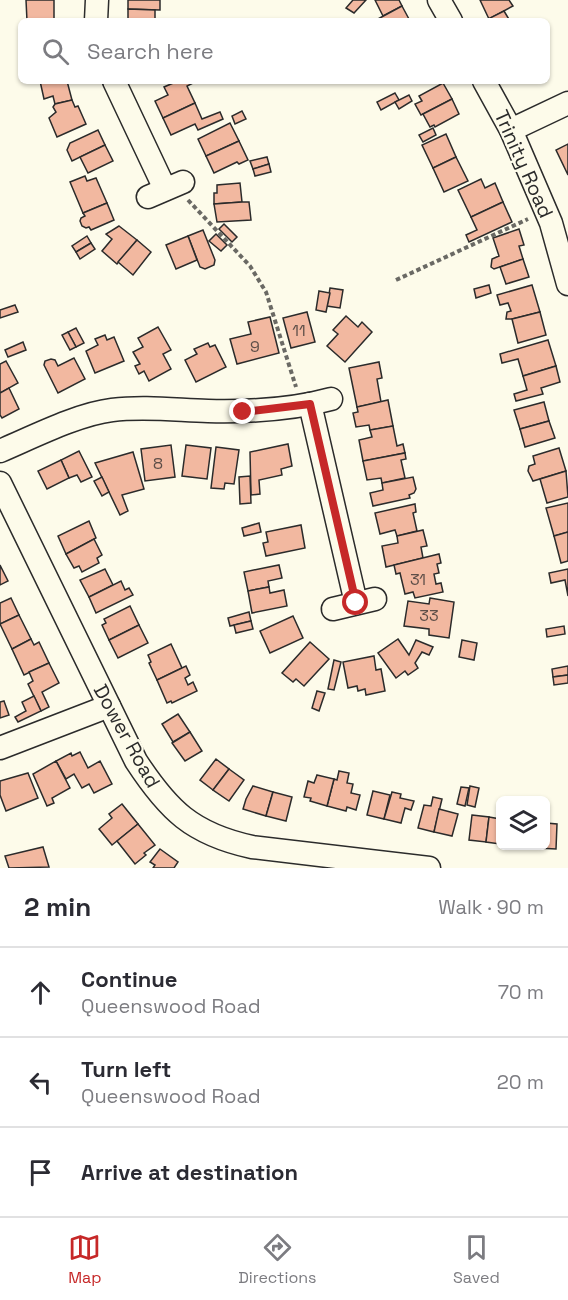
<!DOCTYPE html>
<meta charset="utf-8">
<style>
:root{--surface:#fff;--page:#f2f2f3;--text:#2b2b33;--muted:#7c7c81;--line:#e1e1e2;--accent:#c62828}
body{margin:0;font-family:"Space Grotesk",sans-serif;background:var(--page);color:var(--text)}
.controls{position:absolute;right:18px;bottom:18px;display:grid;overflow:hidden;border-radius:9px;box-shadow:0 2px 4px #0004}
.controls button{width:54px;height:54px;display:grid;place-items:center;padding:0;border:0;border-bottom:2px solid var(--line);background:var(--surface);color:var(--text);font:30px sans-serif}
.stop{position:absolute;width:18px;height:18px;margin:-14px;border:4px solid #c62828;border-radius:50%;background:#fff}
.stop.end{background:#c62828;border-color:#fff;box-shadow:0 2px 6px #0008}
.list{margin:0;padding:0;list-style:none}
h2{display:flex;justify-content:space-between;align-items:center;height:78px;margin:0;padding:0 24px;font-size:26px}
h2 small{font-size:20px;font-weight:400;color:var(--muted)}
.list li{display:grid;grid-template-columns:39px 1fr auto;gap:18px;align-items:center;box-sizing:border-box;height:90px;padding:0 24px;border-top:2px solid var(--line)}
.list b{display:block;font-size:22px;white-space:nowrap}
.list p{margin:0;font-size:20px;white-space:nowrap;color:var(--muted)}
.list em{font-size:20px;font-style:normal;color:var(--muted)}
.icon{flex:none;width:33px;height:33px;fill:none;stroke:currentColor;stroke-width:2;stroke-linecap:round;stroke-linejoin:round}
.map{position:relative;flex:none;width:568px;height:868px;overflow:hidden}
.search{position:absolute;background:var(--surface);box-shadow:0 2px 4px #0004;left:18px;right:18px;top:18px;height:66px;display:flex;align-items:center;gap:15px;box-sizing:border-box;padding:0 21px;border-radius:9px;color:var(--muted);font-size:22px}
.sheet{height:348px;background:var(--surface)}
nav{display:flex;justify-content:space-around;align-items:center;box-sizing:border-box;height:84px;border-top:2px solid var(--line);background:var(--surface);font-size:16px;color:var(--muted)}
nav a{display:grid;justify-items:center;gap:3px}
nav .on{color:var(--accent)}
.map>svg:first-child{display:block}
</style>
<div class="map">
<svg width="568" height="868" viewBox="0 0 568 868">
<rect width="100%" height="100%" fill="#fdfbea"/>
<g fill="#f2b8a0" stroke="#2b2b2b" stroke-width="1.5">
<polygon points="26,0 54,0 54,21 27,21"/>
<polygon points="128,0 160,0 160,10 128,9"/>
<polygon points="353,0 366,0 354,13 346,8"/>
<polygon points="375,0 399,0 402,6 383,16"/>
<polygon points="480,0 509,0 513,6 489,19"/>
<polygon points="402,6 410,21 377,21 376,20"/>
<polygon points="128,9 155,10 155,21 128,21"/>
<polygon points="504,11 510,21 489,21 488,19"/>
<polygon points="40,81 67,81 72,100 55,104 53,96 44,99"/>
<polygon points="178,81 197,81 187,86 195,103 163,118 155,101 168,95 164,87"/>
<polygon points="443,83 452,99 421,115 415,104 422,101 419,96"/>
<polygon points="395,93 399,100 381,110 377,102"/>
<polygon points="409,95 412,101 399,109 395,102"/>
<polygon points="452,99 459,114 435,127 434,125 430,127 423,114"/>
<polygon points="72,100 75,107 78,106 86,124 57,137 49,118 56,112 53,107 55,104"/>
<polygon points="195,103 202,119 220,112 223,119 198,130 195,124 171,135 163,118"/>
<polygon points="242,111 246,119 235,124 232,116"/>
<polygon points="230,123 239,141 206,156 198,139"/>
<polygon points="433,128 436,135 423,142 419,135"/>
<polygon points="98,130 105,145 72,161 67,150 70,143"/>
<polygon points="446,134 456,157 433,168 422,145"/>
<polygon points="239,141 248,160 239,164 237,162 214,173 206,156"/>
<polygon points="568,144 568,175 556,150"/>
<polygon points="105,145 113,161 88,173 80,157"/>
<polygon points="267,157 269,164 253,169 250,161"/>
<polygon points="456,157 468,181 444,192 433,168"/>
<polygon points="269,164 271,172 255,176 253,169"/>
<polygon points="85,176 87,181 96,178 107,203 83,213 70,182"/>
<polygon points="481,179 485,188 495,183 503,202 471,217 458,190"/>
<polygon points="240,183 242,202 214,204 214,193 217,193 217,185"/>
<polygon points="242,202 249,202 251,220 217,222 214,204"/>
<polygon points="503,202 512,222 469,242 466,235 477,230 471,217"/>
<polygon points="107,203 114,220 91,230 89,227 86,228 82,226 80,221 81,218 85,216 83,213"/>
<polygon points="224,224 237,237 232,242 219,229"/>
<polygon points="119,226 137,240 117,264 102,251 112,239 106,234"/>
<polygon points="519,229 524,245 519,246 523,259 494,269 491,267 492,259 499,256 493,238"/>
<polygon points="203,230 215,260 214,265 205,269 200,267 188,236"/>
<polygon points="216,234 227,245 221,251 209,241"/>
<polygon points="87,236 91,243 76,252 72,246"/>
<polygon points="188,236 197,260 176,269 166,245"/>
<polygon points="137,240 151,252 133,275 118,262"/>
<polygon points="91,243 95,249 80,259 76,252"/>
<polygon points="523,259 529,277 506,284 500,267"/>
<polygon points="489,285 491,293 476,298 474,289"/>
<polygon points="532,285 540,312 512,319 506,319 507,312 511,311 508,303 500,305 497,295"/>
<polygon points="330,288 343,290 340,308 327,306"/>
<polygon points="319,291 330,293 326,312 316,310"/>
<polygon points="15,305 18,312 0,318 0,310"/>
<polygon points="307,312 315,342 291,348 283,318"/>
<polygon points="540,312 546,335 518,343 512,319"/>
<polygon points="346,316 358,327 362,322 372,332 345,362 327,346 338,334 333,330"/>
<polygon points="270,317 279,353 237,364 230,339 251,334 248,322"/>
<polygon points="158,327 171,350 163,354 171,369 149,381 144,371 139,374 135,366 140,364 133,352 143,347 138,338"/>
<polygon points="76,328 84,343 76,347 68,332"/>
<polygon points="68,332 76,347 70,350 62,335"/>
<polygon points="105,335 107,340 114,337 124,361 95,373 86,351 98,345 95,339"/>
<polygon points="548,340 556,366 523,376 518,359 502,363 500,354"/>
<polygon points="23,342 26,350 8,357 5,350"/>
<polygon points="208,343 210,347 215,345 226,367 196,382 185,360 197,354 194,349"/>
<polygon points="74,358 85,379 58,393 44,365 45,361 51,359 55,360 58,366"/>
<polygon points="6,361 18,383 0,393 0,364"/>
<polygon points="379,362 382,378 377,379 381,402 357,407 349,368"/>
<polygon points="556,366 560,382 541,388 543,394 516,401 514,394 527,390 523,376"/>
<polygon points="9,388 19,409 2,418 0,415 0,393"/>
<polygon points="388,400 393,426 370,430 369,425 356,427 353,413 358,412 357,407"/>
<polygon points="544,402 549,421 520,429 514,410"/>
<polygon points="549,421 555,438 525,447 520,429"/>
<polygon points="393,426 397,446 403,444 405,453 363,461 359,440 372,437 370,430"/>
<polygon points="288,444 292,466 281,469 282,475 259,480 260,494 251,495 250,452"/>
<polygon points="171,445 175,477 145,481 141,449"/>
<polygon points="186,445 211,448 207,479 182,476"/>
<polygon points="216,447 239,450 234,484 225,483 224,489 211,488"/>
<polygon points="559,448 566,471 533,481 528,471 529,466 535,464 533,456"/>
<polygon points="79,451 92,477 81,482 77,475 69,478 61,460"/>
<polygon points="133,452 144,489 122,495 128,511 120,515 95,463"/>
<polygon points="405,453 406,459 401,460 405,478 382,483 381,478 367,480 363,461"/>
<polygon points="61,460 69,478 47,489 38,471"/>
<polygon points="566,471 568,497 547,503 540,479"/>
<polygon points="250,476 251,503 240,504 239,477"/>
<polygon points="102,477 109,492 102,496 94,481"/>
<polygon points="413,477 416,489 414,493 409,495 410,498 373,506 370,493 383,490 382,483"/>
<polygon points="568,503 568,532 554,536 546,508"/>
<polygon points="415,504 416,512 413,513 417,531 397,536 395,530 380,534 375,513"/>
<polygon points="89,521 96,538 66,554 58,536"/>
<polygon points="259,523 261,532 244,536 242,528"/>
<polygon points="301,525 305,548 266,556 263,543 268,542 266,532"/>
<polygon points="423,530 427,546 421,547 423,558 386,567 382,546 398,543 397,536"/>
<polygon points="568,532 568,561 561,563 554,536"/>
<polygon points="94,539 102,555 97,558 99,563 82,572 79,566 74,568 66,554"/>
<polygon points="439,554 441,563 437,564 439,573 434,574 436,584 441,583 443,592 415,598 413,592 405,594 400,573 396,574 394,565"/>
<polygon points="0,565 8,581 0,585"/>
<polygon points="279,565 282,578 268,581 269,587 248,591 244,572"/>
<polygon points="105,569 113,585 89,597 80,580"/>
<polygon points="568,569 568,596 565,580 551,583 549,573"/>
<polygon points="121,581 125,590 129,588 133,595 96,613 89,597"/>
<polygon points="269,587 270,593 284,590 287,606 252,613 248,591"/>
<polygon points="11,598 19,615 0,624 0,603"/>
<polygon points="430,598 454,602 449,638 429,635 429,629 404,626 408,601 429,604"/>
<polygon points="130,606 139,625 109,640 102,625 106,623 104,619"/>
<polygon points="249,612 251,621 230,626 228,618"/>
<polygon points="19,615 31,639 12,649 0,624"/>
<polygon points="293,616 303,638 270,653 260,631"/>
<polygon points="251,621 253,629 236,633 234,625"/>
<polygon points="139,625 148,643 118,658 109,640"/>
<polygon points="564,626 565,634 547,637 546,629"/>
<polygon points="31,639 34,645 39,642 49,663 24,675 12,649"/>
<polygon points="398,639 409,655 416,640 433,647 429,655 422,652 415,663 418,668 408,675 405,671 396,678 378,653"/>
<polygon points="462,640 477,643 474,660 459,657"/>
<polygon points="310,642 329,659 304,686 296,679 293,682 282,673"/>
<polygon points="171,644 182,668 157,680 149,663 151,662 148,655"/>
<polygon points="374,656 376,670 381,669 385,691 366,695 365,689 358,691 357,686 348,688 343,662"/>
<polygon points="334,660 341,662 334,690 328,689"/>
<polygon points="49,663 59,683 42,692 49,707 41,711 28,684 33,681 29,672"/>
<polygon points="186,666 190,675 185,678 188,685 193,682 197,691 172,703 171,701 167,703 157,680"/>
<polygon points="568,666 568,675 553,677 552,669"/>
<polygon points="568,675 568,683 554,685 553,677"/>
<polygon points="317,691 325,693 319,711 312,708"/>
<polygon points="34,696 41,711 18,722 15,717 26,711 22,702"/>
<polygon points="4,701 9,715 0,718 0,702"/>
<polygon points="178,714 190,732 173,742 162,724"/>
<polygon points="190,732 202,751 185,761 172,743"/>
<polygon points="80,752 88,768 100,761 112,784 94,793 89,784 82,788 74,774 66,779 56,761 71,753 72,756"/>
<polygon points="216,759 229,769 213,790 200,780"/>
<polygon points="56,761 70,788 52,798 54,803 47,806 33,774"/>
<polygon points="229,769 244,780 229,801 213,790"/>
<polygon points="339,771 349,773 347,783 353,784 351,793 360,795 356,810 347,807 346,811 327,806 334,779 337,780"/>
<polygon points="28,773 38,798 6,811 0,795 0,781"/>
<polygon points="317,775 334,779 327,806 310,801 311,798 304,797 308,781 314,783"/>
<polygon points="253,786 273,792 266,816 243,809 246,799"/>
<polygon points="470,786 479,788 475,807 467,805"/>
<polygon points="461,787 469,788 465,806 457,804"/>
<polygon points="373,791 390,795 384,819 367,815"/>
<polygon points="273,792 292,797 286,821 266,816"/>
<polygon points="392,792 401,794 400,798 414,801 411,810 405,808 401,823 384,819"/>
<polygon points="433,797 442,799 434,832 418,828 424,805 431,806"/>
<polygon points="122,804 138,824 112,845 99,829 112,818 109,814"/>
<polygon points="439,809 458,814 452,836 434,832"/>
<polygon points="472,815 489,817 486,842 469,840"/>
<polygon points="489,817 500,819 500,844 486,842"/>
<polygon points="546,823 557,824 556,849 538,848 538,846 546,846"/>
<polygon points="138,824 155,845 144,853 146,855 135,864 117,841"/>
<polygon points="43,847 49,867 9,868 5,856"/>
<polygon points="160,849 178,862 174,868 153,868 155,865 150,862"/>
</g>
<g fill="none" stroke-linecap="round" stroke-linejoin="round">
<defs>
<g id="minor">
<polyline points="439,0 451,21"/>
<polyline points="96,21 97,0"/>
<polyline points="114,81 165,189"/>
<polyline points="484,81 511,130 551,223 568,284"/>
<polyline points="511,130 568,103"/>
<polyline points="148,197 183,182"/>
<polyline points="310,404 356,603"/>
<path d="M0 451C33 437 78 414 112 410 144 406 176 410 208 411 249 412 291 410 331 399"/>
<path d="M0 483 136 761C168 810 192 834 252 847L429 868"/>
<polyline points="333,609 375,599"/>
<polyline points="0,748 109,706"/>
</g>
</defs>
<use href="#minor" stroke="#2b2b2b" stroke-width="25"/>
<g stroke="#6a6964" stroke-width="4" stroke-dasharray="4.5 3" stroke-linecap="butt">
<polyline points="188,200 250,266 266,292 296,387"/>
<polyline points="396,280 528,219"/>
</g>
<use href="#minor" stroke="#fdfbea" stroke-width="22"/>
</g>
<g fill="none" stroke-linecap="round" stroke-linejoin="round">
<polyline stroke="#c62828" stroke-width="8" points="243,412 310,404 356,603"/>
</g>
<g text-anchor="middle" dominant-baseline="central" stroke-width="4.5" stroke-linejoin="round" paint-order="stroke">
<g font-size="16" fill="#5d4e48">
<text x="299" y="330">11</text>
<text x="255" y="346">9</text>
<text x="158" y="463">8</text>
<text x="418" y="579">31</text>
<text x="429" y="615">33</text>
</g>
<g font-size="20" fill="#2b2b2b" stroke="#fdfbea">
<text transform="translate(524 164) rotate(66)">Trinity Road</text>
<text transform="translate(127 736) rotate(61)">Dower Road</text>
</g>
</g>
</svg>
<div class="controls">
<button><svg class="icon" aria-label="layers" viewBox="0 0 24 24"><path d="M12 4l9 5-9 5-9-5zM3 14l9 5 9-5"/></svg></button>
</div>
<div class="stop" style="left:356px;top:603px"></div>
<div class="stop end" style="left:243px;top:412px"></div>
<div class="search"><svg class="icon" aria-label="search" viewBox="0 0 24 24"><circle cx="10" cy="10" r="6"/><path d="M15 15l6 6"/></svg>Search here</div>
</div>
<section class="sheet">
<h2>2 min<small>Walk · 90 m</small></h2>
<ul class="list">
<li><svg class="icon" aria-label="ahead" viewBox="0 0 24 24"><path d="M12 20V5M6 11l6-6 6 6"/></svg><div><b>Continue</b><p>Queenswood Road</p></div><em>70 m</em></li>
<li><svg class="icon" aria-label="left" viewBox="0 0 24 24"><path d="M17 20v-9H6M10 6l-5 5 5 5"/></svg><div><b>Turn left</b><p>Queenswood Road</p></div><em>20 m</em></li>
<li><svg class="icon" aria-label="arrive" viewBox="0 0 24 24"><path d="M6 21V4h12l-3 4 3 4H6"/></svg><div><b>Arrive at destination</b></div></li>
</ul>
</section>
<nav>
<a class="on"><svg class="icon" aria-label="map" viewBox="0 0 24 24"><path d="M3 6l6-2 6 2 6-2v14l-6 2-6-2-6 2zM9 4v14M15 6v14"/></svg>Map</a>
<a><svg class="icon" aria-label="directions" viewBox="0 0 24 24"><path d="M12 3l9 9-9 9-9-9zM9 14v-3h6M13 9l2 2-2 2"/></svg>Directions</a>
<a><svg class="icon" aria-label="saved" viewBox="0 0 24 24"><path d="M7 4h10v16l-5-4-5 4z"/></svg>Saved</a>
</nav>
